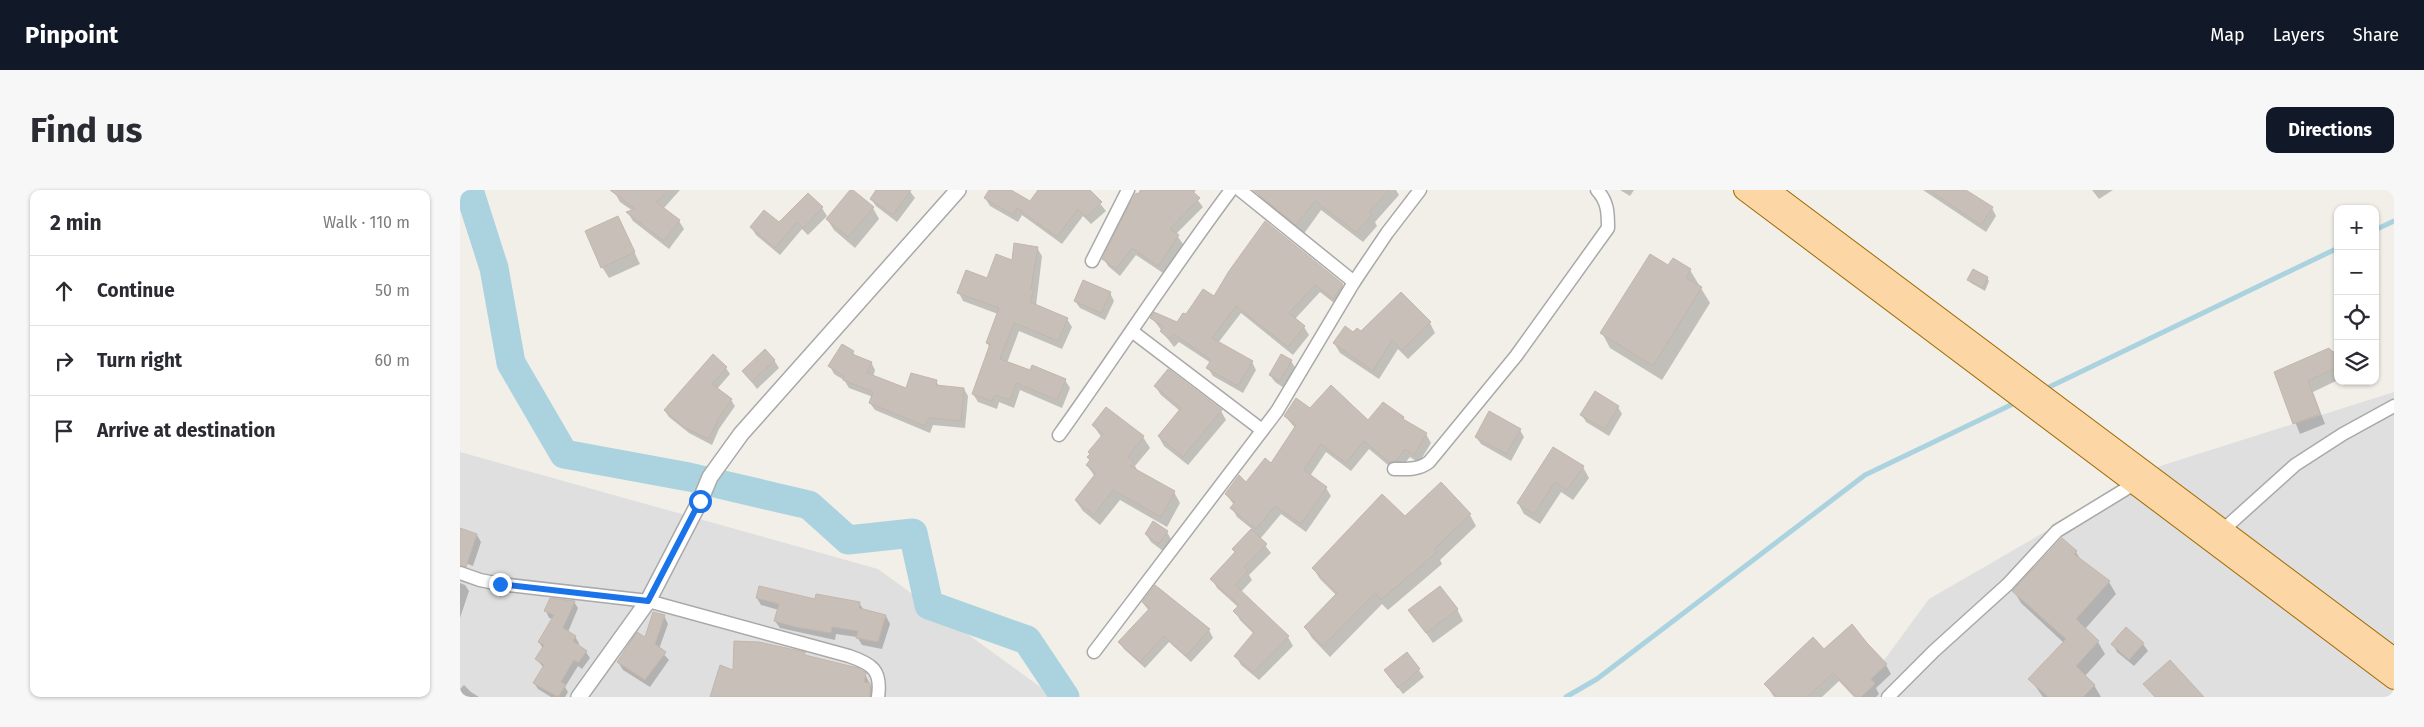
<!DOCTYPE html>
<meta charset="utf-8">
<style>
:root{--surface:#fff;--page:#f7f7f7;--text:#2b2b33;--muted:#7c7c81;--line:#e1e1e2;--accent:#111827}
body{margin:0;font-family:"Fira Sans",sans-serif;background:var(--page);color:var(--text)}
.controls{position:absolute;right:15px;top:15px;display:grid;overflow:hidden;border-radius:10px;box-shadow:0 1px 4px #0004}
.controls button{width:45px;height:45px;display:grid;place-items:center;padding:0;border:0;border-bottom:1px solid var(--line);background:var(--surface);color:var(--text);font:25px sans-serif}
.stop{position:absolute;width:15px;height:15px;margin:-11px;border:4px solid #1a73e8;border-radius:50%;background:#fff}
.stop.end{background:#1a73e8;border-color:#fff;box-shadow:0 1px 5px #0008}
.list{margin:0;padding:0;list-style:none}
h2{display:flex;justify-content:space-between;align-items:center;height:65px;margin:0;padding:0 20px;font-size:21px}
h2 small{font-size:16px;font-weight:400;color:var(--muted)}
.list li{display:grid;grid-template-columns:32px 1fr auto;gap:15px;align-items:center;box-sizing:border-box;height:70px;padding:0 20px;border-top:1px solid var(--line)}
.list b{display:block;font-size:19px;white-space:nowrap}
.list em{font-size:16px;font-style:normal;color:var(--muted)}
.icon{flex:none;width:28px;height:28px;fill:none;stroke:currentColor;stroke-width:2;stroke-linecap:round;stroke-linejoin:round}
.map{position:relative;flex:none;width:1934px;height:507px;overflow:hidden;border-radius:10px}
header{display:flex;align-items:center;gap:30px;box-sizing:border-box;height:70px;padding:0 25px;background:var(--accent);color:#fff}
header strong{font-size:24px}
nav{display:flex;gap:28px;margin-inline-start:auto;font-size:18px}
.intro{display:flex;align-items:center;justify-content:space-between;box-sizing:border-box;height:120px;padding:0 30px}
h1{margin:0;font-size:35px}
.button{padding:12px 22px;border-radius:10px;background:var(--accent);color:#fff;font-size:18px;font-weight:700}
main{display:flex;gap:30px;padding:0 30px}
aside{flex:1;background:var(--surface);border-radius:10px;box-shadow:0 1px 4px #0004}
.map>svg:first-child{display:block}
</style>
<header>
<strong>Pinpoint</strong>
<nav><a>Map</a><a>Layers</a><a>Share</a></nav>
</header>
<div class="intro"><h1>Find us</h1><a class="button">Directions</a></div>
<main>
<aside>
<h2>2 min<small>Walk · 110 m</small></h2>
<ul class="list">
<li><svg class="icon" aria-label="ahead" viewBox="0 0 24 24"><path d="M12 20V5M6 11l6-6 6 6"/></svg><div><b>Continue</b></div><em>50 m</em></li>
<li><svg class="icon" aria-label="right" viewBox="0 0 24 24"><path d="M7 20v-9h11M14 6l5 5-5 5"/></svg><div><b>Turn right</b></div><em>60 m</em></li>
<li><svg class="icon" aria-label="arrive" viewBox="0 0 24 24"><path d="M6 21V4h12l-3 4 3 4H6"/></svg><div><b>Arrive at destination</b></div></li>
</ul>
</aside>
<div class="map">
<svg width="1934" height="507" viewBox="0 0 1934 507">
<rect width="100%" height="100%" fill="#f2efe9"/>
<g fill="#e0dfdf">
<polygon points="1934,202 1934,507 1397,507 1469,409 1697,277"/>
<polygon points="0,262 418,379 594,507 0,507"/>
</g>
<g fill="#0003">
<polygon points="158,0 220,0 203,19 219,31 224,39 209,59 173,31 168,23 173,21 160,12 155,3"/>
<polygon points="417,0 449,0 455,8 437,32 416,16 411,9"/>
<polygon points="530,0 548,0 570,12 579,0 629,0 646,21 631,34 623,26 602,54 562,25 558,32 530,16 525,8"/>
<polygon points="680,0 736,0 733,4 743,17 716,44 723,54 703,83 676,65 660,86 648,76 644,69"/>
<polygon points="801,0 936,0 939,5 915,32 917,36 903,52 861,20 843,45 804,14 798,3"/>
<polygon points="1160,0 1174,0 1170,6"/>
<polygon points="1463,0 1503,0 1532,18 1536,26 1526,42"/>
<polygon points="1632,0 1653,0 1639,9"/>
<polygon points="348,4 362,18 367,26 348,45 342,39 320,65 296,45 291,37 319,34"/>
<polygon points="413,18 419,29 395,58 374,40 367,29"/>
<polygon points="158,28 180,74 149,88 142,77"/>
<polygon points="577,58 582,66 576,116 607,129 612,137 602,159 559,141 547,173 571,182 605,190 610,198 602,218 560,200 554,218 539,212 537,219 518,212 513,204 530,158 527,153 538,124 503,111 499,103 527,89"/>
<polygon points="1209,77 1230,80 1250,113 1202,190 1150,158 1142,143"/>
<polygon points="770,82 882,95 887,103 878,116 860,102 835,129 844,137 849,145 833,165 781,123 758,153 792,172 796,180 783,203 753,186 748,178 751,173 719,152 714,157 692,128 718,134 754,108"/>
<polygon points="1527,88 1529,91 1525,101 1511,93 1509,90"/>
<polygon points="650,103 654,111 645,130 620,118 615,111"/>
<polygon points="970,133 975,143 948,169 938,159 919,189 880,163 874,153 893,144"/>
<polygon points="393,162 395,166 411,172 415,180 413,187 447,200 476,191 479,196 504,199 508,206 505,238 473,235 470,243 415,220 410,213 413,207 389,198 384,190 374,184 370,176"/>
<polygon points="1878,168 1878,190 1853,202 1865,234 1840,244 1815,183"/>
<polygon points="314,170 319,178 297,199 283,181"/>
<polygon points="831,171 836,179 824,198 815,192 810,185"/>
<polygon points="266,178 270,184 257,199 271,210 275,216 259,239 252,255 229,243 209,227 205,221"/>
<polygon points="695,196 761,221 766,230 728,275 704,256 699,247 720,221 701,205"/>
<polygon points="1158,217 1162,224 1149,246 1126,232 1122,225"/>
<polygon points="646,218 683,247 690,258 675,276 679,283 714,302 720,313 707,337 660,310 640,335 623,321 616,311 635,287 627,275 642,248 633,235"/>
<polygon points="850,219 908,231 943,228 945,231 966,244 971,253 959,273 950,267 940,279 935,281 909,259 891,281 866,262 850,286 866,298 871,306 846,342 821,324 800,349 811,363 789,385 792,390 781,402 828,447 833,456 799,490 781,475 776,466 794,444 780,430 775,421 778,417 757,398 752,389 776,363 773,359 792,339 777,327 772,318 774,315 766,304 786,294 811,275 835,238 825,226"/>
<polygon points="1060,240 1064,247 1051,271 1021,254 1016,247"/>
<polygon points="1094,259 1123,277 1129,288 1113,310 1101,302 1080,334 1064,324 1058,313"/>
<polygon points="1010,325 1016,336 980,370 982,374 928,420 922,414 870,467 852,448 845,437 876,405 860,389 853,378 945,328"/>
<polygon points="0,339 17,345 21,352 13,376 0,371"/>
<polygon points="707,342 711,349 703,361 691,352 686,344"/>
<polygon points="1602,350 1616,362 1622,372 1649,392 1656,404 1625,439 1638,452 1645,464 1625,486 1634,495 1641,507 1583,507 1570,489 1604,453 1561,413 1554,401"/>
<polygon points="0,393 5,395 9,401 0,428"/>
<polygon points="696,396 749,440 753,448 731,472 709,452 685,478 664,459 659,452 689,421 683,413"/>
<polygon points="297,408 399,413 404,420 426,426 430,434 422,459 402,455 397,447 376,444 375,450 320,438 315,431 319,420 301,415"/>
<polygon points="114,412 118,418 108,442 115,447 119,453 118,456 126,462 130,468 122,479 118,476 105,497 108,502 105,507 91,507 78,499 74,493 84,478 76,469 83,459 79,452 93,429 89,428 86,421"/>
<polygon points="997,419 1003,431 973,453 950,420"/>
<polygon points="204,426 208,434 199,459 209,470 190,497 163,480 158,472 186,449"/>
<polygon points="1406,454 1426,475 1431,484 1416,498 1419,504 1416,507 1394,507 1379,491 1362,507 1314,507 1306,495 1364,461"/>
<polygon points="1653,454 1683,454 1688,461 1674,476 1657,462"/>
<polygon points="344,463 346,467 405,484 414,502 414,507 252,507 274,482"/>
<polygon points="947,464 964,487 943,504 925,481"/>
<polygon points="4,495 11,502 19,507 0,507 0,499"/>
</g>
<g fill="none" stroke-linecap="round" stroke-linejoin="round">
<g stroke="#aad3df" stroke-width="5">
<polyline points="1915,40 1934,31"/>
<polyline points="1583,200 1878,58"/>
<polyline points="1106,507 1137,489 1405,285 1557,212"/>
</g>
<polyline stroke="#aad3df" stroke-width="29" points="9,0 34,78 51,173 104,264 229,287 349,315 388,350 453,343 469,415 567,450 605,507"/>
</g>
<g fill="#c7bfb8" stroke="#c4b6ab">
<polygon points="150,0 208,0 196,12 220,30 204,51 166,22 175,19"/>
<polygon points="390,0 393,0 414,17 388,47 366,29"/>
<polygon points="416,0 451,0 433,25 410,9"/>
<polygon points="529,0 551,0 570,11 578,0 630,0 642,12 626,27 618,19 597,47 557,18 553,25 524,8"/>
<polygon points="681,0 731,0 740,8 710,39 719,45 698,76 672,58 656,79 642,69 667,19 676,3 678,4"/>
<polygon points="793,0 929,0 909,22 912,25 896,42 855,11 836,35"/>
<polygon points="1469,0 1506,0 1533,17 1521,35"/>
<polygon points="348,3 363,17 343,38 337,32 315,58 290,37 304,20 319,32"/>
<polygon points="158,26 175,62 141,78 125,41"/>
<polygon points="805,31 883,94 873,109 855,95 829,123 845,136 828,157 776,116 752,148 793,171 778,196 746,178 751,170 714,144 709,149 700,141 704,137 690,128 694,122 717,132 723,123 726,124 743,99 754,106 769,81"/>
<polygon points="554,53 578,57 571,99 574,100 570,112 608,128 598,151 554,133 540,169 570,180 572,175 606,189 597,210 556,193 550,210 535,205 532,211 512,204 530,154 526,153 539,118 497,103 506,80 527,88 536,64 552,70"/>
<polygon points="1190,64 1208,75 1213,68 1231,79 1226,88 1242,97 1193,176 1140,143"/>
<polygon points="1513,79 1528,87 1523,98 1507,90"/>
<polygon points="623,90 651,102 641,123 614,111"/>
<polygon points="941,102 971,132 942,160 932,150 913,181 873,153 885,136 893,142 897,138 901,141"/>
<polygon points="382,154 394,161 392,164 412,172 407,183 446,198 451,183 477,190 476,195 504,198 501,231 469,228 465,236 409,213 413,202 383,190 384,186 368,176"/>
<polygon points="1869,158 1873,162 1878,160 1878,177 1848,191 1860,224 1833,234 1814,182"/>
<polygon points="305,159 315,170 292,192 282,181"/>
<polygon points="253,164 267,177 252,194 272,209 256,232 257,233 248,249 224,237 204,220"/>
<polygon points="821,164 832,170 820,191 809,185"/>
<polygon points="708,179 762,220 723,267 698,246 721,218 694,196"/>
<polygon points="871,195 908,230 923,212 944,227 943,229 967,243 954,265 945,259 936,271 929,272 904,251 886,273 861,254 844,280 867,297 841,334 815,316 796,339 770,318 775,312 765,304 779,285 786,292 805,268 811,273 836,235 824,226 836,208 850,218"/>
<polygon points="1135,201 1159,216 1145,239 1120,225"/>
<polygon points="646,217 684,246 668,267 674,272 670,276 715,301 701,327 653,300 634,325 615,310 636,283 626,275 630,270 627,267 630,264 628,262 643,244 632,235"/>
<polygon points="1029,221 1061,239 1046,264 1015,247"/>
<polygon points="1093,257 1124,276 1107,300 1095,292 1074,324 1057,313"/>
<polygon points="981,292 1011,324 974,359 977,362 921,410 915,403 863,456 844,437 877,403 852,378 922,304 945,326"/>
<polygon points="693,331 708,341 699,354 685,344"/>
<polygon points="0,338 17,344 6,377 0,375"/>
<polygon points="791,339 807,354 784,377 788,381 775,395 829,446 793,482 774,466 794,442 773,421 779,415 750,389 775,362 772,359"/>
<polygon points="1602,348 1617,361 1614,364 1650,391 1616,429 1639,451 1616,476 1635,495 1623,507 1588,507 1568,489 1606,449 1552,401"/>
<polygon points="695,395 750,439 726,466 704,446 680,472 658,452 690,418 682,412"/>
<polygon points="299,396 355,409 356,404 400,412 399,418 426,425 418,452 396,448 398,441 372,437 371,443 335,437 314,431 319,414 296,408"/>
<polygon points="980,396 998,419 966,443 948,420"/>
<polygon points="90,408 115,411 103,438 116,446 113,451 127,461 118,473 114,470 101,492 106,495 98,507 73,493 84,475 75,469 84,455 78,452 94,425 84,421"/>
<polygon points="193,422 205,425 195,454 206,462 185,490 157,472 177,442 185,447"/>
<polygon points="1392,434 1407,453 1427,474 1411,489 1415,494 1401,507 1397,507 1373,483 1347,507 1317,507 1304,494 1353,447 1364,459"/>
<polygon points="1666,437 1684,453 1669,470 1651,454"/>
<polygon points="274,451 299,452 345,462 345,465 398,478 406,483 404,492 410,493 410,507 250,507 260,475 273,480"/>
<polygon points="947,462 960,479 938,498 924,480"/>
<polygon points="1710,470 1744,507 1695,507 1683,494"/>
</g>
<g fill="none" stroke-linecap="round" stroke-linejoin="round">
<defs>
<g id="minor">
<polyline points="780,0 894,92"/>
<polyline points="632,71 668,0"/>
<polyline points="673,142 802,240"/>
<path d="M599 245C657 164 711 80 771 0"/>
<path d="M934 279C947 279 959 280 969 272L1056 166 1148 38C1148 23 1148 12 1137 0"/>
<polyline points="1764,339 1835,275 1883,244 1934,216"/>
<path d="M0 383 20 390 40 394 188 411 389 466C412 474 422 480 418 507"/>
<polyline points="634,462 817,221 894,92 927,43 960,0"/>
<polyline points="1428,507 1474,461 1548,394 1597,341 1674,294"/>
</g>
<polyline id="tertiary" points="119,507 188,411 240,311 250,287 281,244 498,0"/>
<g id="primary">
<polyline points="1284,0 1934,489"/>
<polyline points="1309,0 1934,468"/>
</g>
</defs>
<use href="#minor" stroke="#a9a9a9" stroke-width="15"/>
<use href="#tertiary" stroke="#a9a9a9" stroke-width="18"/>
<use href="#primary" stroke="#a06b00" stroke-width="22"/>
<use href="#minor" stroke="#fff" stroke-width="12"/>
<use href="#tertiary" stroke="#fff" stroke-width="15"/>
<use href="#primary" stroke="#fcd6a4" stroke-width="20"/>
</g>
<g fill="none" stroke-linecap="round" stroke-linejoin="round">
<polyline stroke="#1a73e8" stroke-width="6" points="40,394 188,411 240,311"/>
</g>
</svg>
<div class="controls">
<button>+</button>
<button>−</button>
<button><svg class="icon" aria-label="locate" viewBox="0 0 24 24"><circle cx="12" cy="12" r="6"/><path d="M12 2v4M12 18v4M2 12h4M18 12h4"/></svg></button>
<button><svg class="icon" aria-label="layers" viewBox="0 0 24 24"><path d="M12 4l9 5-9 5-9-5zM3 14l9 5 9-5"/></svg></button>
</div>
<div class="stop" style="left:240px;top:311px"></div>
<div class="stop end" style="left:40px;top:394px"></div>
</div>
</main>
